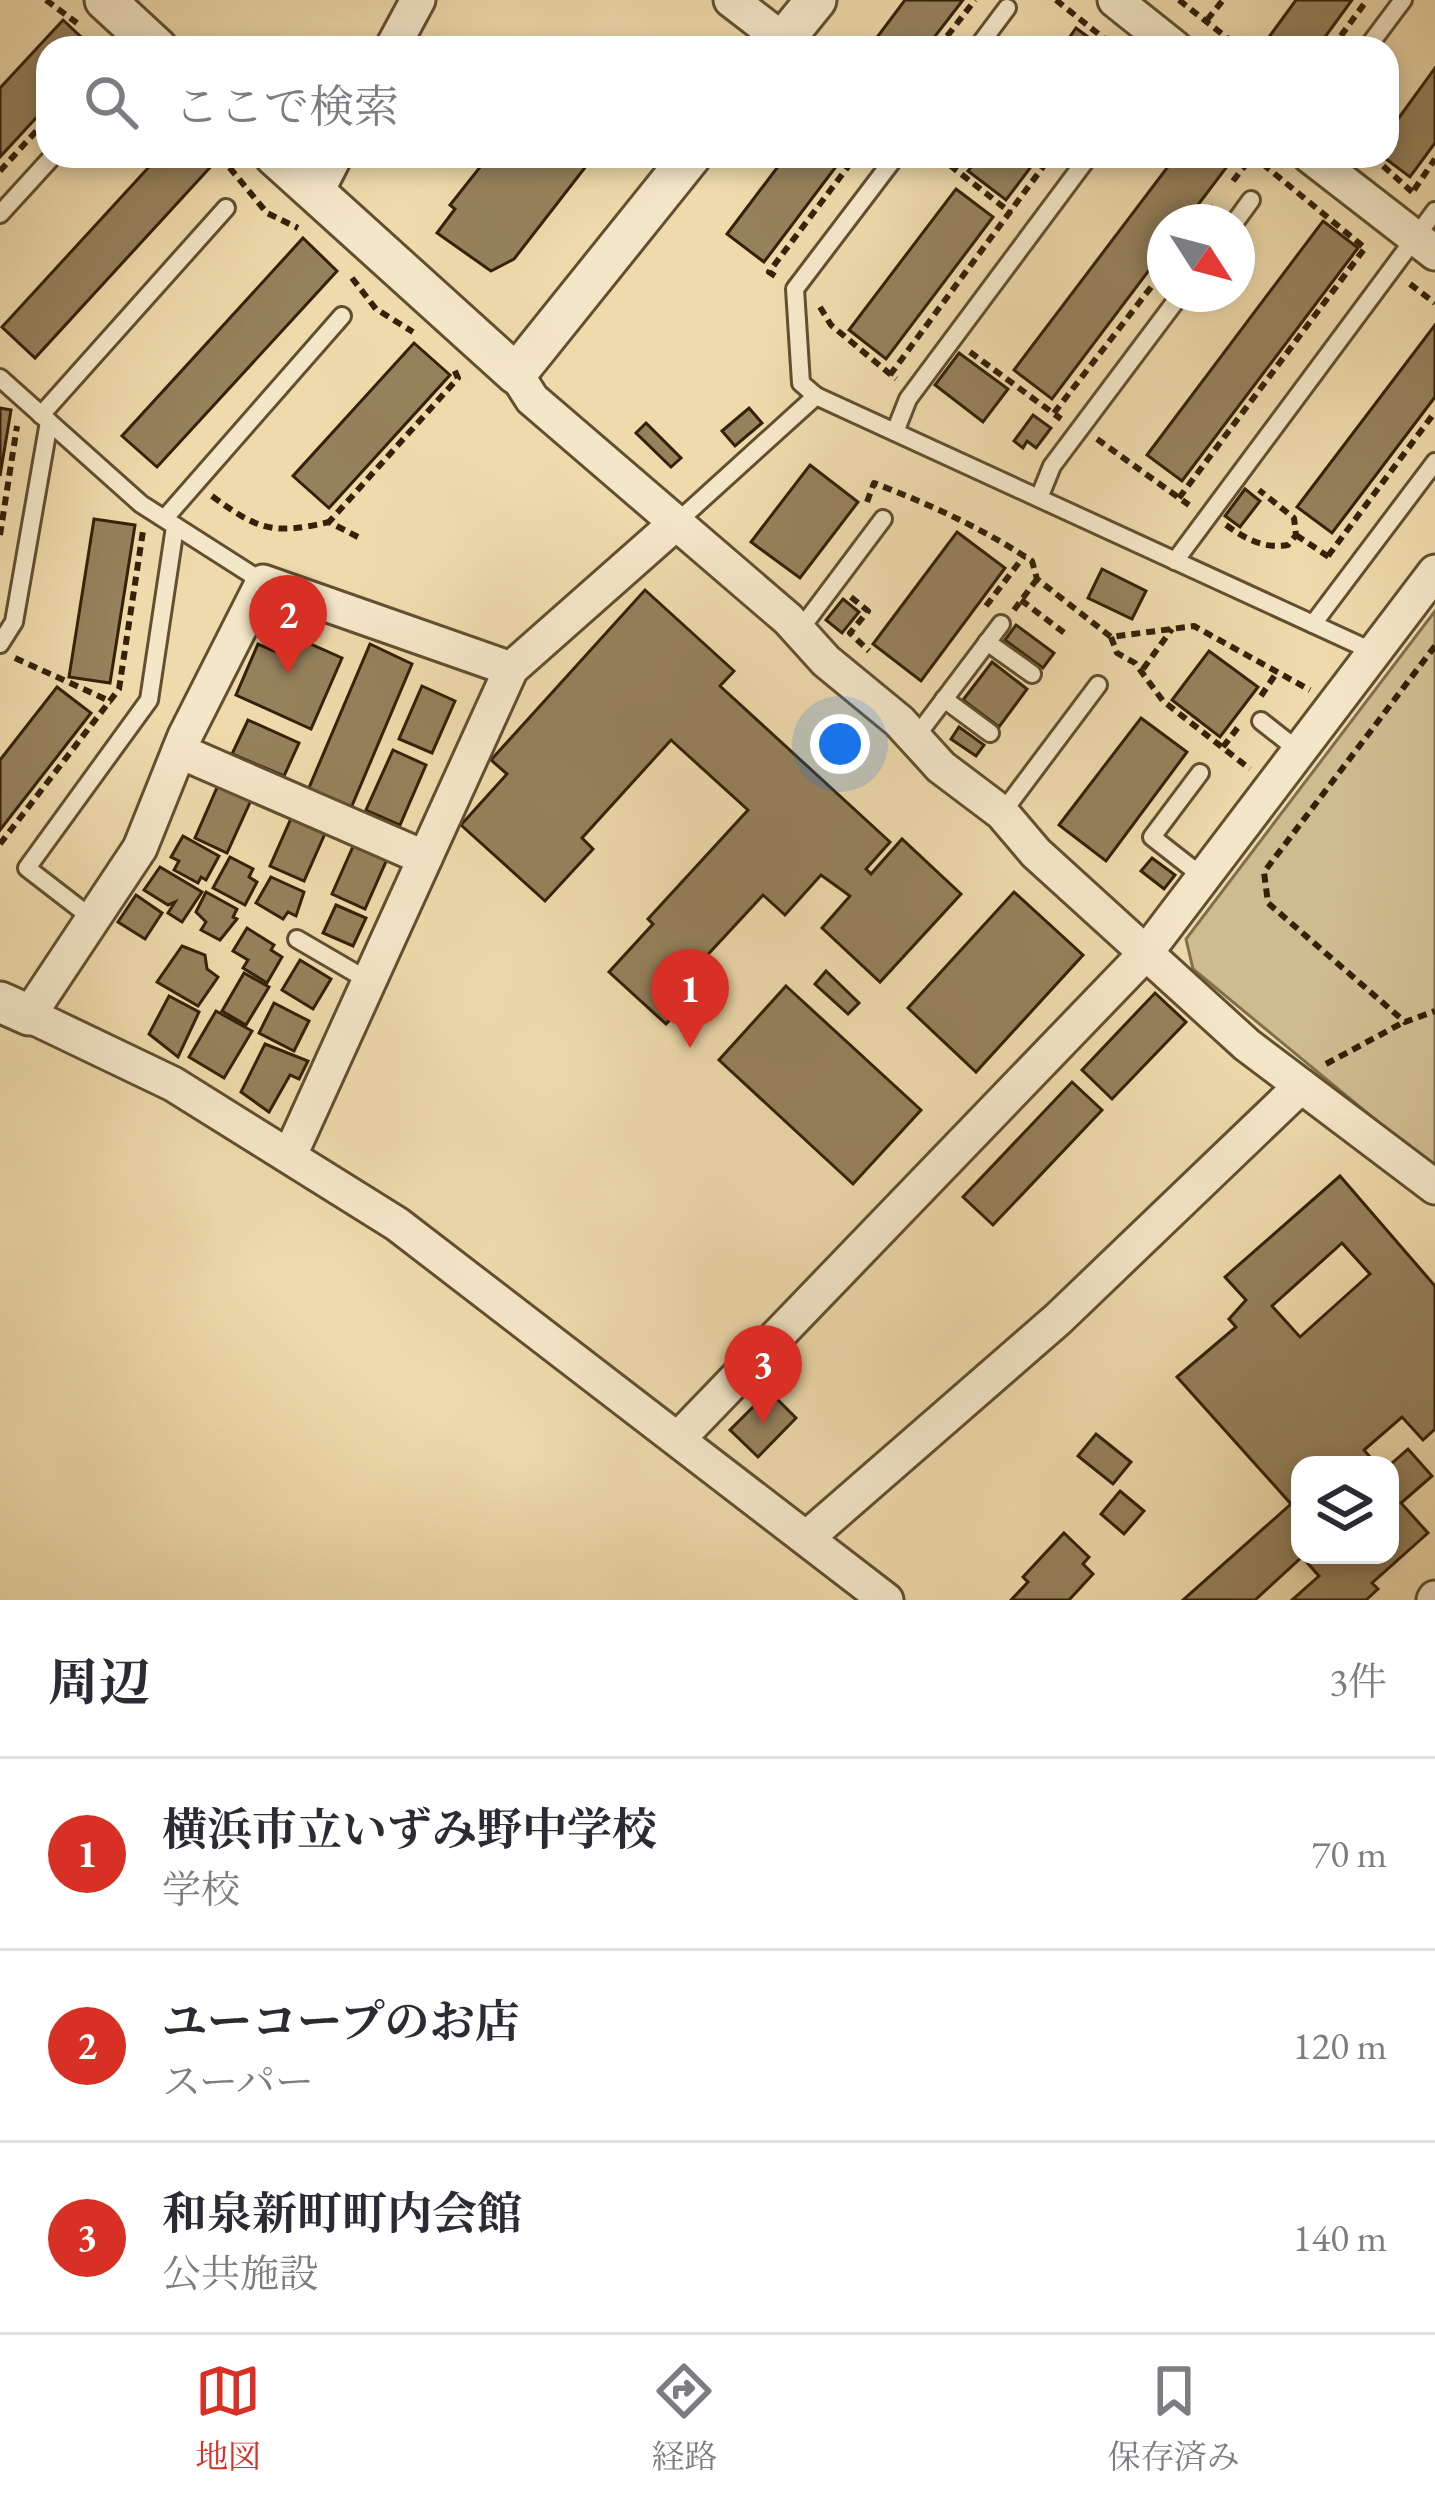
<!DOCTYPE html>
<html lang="ja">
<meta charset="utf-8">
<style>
:root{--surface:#fff;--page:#f2f2f3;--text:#2b2b33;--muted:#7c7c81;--line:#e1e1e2;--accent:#d93025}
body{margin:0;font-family:"EB Garamond","Noto Serif JP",serif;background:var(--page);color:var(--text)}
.controls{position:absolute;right:36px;bottom:36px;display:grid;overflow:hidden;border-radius:24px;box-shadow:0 6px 18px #0003}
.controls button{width:108px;height:108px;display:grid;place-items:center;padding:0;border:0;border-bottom:3px solid var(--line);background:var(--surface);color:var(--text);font:60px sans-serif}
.compass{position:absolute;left:1147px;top:204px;width:108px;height:108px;border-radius:50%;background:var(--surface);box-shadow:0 6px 18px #0003;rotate:126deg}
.you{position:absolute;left:840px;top:744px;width:42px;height:42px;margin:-30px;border:9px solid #fff;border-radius:50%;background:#1a73e8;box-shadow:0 0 0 18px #1a73e833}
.badge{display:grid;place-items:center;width:78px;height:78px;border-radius:50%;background:var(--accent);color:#fff;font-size:39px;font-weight:700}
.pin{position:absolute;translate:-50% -99px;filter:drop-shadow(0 3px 6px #0008)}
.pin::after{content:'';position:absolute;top:63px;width:42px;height:36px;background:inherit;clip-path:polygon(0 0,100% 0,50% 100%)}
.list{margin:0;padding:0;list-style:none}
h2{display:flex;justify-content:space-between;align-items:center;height:156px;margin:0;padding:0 48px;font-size:51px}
h2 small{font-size:39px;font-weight:400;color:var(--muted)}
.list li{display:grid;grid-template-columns:78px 1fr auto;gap:36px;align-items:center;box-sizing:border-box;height:192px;padding:0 48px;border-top:3px solid var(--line)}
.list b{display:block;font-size:45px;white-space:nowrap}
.list p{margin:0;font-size:39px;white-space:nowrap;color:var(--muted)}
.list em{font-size:39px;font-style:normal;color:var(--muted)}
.icon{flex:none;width:66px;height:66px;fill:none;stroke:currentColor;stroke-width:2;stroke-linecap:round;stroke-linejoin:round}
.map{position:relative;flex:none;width:1435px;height:1600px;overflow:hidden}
.search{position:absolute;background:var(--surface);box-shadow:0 6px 18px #0003;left:36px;right:36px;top:36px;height:132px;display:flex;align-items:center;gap:30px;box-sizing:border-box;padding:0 42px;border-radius:36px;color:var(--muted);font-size:45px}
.sheet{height:732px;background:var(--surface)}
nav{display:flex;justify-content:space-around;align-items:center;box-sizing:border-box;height:168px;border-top:3px solid var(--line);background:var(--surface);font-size:33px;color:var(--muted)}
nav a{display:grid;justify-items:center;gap:6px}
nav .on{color:var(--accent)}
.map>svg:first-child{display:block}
</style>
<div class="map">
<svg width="1435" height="1600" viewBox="0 0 1435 1600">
<rect width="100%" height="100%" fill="#eedaab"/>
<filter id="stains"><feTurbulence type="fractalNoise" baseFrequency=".00167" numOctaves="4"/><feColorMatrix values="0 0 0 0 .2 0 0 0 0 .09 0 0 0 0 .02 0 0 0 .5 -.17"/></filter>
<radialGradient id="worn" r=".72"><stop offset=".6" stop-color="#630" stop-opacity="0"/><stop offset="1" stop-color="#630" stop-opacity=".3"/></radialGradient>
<polygon fill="#cebb8f" stroke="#816e4b" stroke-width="3" points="1435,611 1435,1169 1193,969 1186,939"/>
<g fill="#95815c" stroke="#342107" stroke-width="3" fill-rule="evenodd">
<polygon points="905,0 963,0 926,48 869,48"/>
<polygon points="1296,0 1352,0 1317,48 1261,48"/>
<polygon points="63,20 93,48 48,48 48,105 0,157 0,88"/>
<polygon points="1076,28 1103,48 1062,48"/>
<polygon points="1435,68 1435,143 1410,177 1382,156 1387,156 1387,134"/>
<polygon points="159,156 216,161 35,358 2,327"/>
<polygon points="497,156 576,156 587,165 514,259 491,271 437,233 455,209 450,205 484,162 489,166"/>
<polygon points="786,156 844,156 764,262 727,234"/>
<polygon points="980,156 1039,156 1006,200 968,171"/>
<polygon points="1176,156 1235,156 1185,222 1165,222 1165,249 1052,399 1014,370"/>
<polygon points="956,189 993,217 886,359 849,330"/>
<polygon points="1323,221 1358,248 1182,481 1147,455"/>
<polygon points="303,238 337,271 157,467 122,436"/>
<polygon points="1435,325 1435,397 1332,533 1297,507"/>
<polygon points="414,343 450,375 329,508 293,476"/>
<polygon points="959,353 1008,389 983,422 935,385"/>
<polygon points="0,408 11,410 0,476"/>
<polygon points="749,408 762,423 735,446 722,431"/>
<polygon points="1033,415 1051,428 1036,448 1027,441 1023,448 1014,441"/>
<polygon points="646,423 681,458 671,467 636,433"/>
<polygon points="810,465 858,502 800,578 751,542"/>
<polygon points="1245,489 1260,501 1240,527 1225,516"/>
<polygon points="94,519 135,525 110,683 69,677"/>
<polygon points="957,532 1005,568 921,681 873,644"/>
<polygon points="1102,569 1146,591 1132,619 1088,598"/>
<polygon points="645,590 734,671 720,686 890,842 866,869 871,874 902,839 961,894 880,982 822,928 850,896 821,875 785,915 763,895 700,963 725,986 697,1017 684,1005 666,1024 609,972 653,924 648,919 748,810 671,740 582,838 593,849 545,901 461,825 507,774 491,760"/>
<polygon points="843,599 859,612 842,633 826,620"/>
<polygon points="1016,625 1054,653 1043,668 1005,640"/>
<polygon points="288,634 342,658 311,729 236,695 258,644 279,653"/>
<polygon points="370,644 412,664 351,808 308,790"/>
<polygon points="1209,651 1258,687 1220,737 1172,700"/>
<polygon points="992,662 1027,689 999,727 963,700"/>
<polygon points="422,686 455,701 432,753 399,739"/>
<polygon points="57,687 91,713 0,830 0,760"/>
<polygon points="1141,718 1187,752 1106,861 1059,825"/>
<polygon points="248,720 299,743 284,776 232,754"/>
<polygon points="959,727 984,745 976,756 951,739"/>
<polygon points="393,750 426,765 400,825 366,810"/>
<polygon points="219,783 252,798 227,853 195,838"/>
<polygon points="293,814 327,829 304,881 270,866"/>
<polygon points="183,836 219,856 206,880 201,877 198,883 174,870 179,861 171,857"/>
<polygon points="355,842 388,857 365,909 332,894"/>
<polygon points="230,857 253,869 249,877 257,882 245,905 213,888"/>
<polygon points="1152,858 1175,875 1164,889 1141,871"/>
<polygon points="160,867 202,892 182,922 168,913 175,902 168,905 144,890"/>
<polygon points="271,877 304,892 296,916 288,912 283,919 256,903"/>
<polygon points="206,892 237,909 233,917 237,919 220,940 201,930 206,922 196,912"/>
<polygon points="1014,892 1083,955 976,1072 908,1008"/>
<polygon points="136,895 162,913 145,939 118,922"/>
<polygon points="336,905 366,918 353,946 323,933"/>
<polygon points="247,928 274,945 271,950 282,957 267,983 243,968 248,960 233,951"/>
<polygon points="182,946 205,955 207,969 218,977 198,1006 157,982"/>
<polygon points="300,960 331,979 313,1009 282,990"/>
<polygon points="826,971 859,1003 848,1014 815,984"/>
<polygon points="244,973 269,987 246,1025 222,1011"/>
<polygon points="786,986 921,1110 853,1184 719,1060"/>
<polygon points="1155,993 1186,1022 1112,1099 1082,1070"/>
<polygon points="169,996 199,1012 178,1057 149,1034"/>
<polygon points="274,1003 309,1021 294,1051 259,1033"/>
<polygon points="216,1011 252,1031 224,1078 189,1057"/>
<polygon points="265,1044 308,1061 299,1079 290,1075 269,1112 241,1092"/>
<polygon points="1072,1082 1102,1110 993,1225 963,1197"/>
<path d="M1340 1176 1435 1286V1429L1423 1440 1402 1417 1364 1450 1377 1465H1300V1555H1390V1465L1408 1449 1432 1476 1401 1503 1428 1533 1372 1583 1378 1589 1366 1600H1292L1319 1576 1302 1557 1255 1600H1183L1291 1504 1177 1377 1236 1327 1229 1319 1246 1300 1225 1277ZM1342 1243 1370 1274 1300 1337 1272 1306Z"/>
<polygon points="769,1391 796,1418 758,1457 730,1430"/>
<polygon points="1096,1434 1131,1462 1113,1484 1078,1456"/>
<polygon points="1120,1491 1144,1511 1124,1534 1101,1514"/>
<polygon points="1064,1533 1089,1557 1083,1564 1093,1574 1069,1600 1011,1600 1028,1582 1023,1577"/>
</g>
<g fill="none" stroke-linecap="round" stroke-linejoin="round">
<defs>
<g id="service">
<polyline points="977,48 1007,8"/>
<polyline points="1367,48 1403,0"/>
<polyline points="0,214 53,156"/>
<polyline points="1235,222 1251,200"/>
<polyline points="0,378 141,504 263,582"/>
<polyline points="816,396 801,383 795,289 896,156"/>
<polyline points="41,415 226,208"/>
<polyline points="895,432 908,399 1089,156"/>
<polyline points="1039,498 1052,466 1181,294"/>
<polyline points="165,518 342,316"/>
<polyline points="676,523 816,396 1374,652"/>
<polyline points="1175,561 1435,211"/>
<polyline points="1313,624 1435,462"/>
<polyline points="799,631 883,519"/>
<polyline points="987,642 1032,674"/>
<polyline points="0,644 14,622 49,422"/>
<polyline points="944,699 990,733"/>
<polyline points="1261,721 1299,751"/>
<polyline points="915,738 1001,624"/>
<polyline points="1200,773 1152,837 1203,877"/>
<polyline points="1002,813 1098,685"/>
<polyline points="93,919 27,868 149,700 175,527"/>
<polyline points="297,939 369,981"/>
</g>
<g id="minor">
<polyline points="731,0 783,40"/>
<polyline points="1115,0 1175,48"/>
<polyline points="392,48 418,0"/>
<polyline points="1310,156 1435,253"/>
<polyline points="316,193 335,156"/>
<polyline points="516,374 532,399 788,619 826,661 899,721 941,767 1002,813 1036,853 1247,1045 1435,1187"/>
<polyline points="511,669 263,582 185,736 140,848 29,1015 173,1084 397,1224 886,1600"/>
<polyline points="179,751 425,858"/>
<polyline points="290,1155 511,669 676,523"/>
<polyline points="679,1438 1145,954 1435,572"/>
<polyline points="809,1536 1058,1319 1301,1086"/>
<polyline points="1434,1600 1435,1598"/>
</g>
<g id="tertiary">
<polyline points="105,0 157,48"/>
<polyline points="777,48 816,0"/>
<polyline points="275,156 516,374 691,156"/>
<polyline points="0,1002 29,1015"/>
</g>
</defs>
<use href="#service" stroke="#624f30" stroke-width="22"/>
<use href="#minor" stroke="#624f30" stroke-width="39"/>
<use href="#tertiary" stroke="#624f30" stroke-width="45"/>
<g stroke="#342107" stroke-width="6" stroke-dasharray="9 6" stroke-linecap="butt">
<polyline points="46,0 77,23"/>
<polyline points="1056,0 1116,48"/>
<polyline points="1179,0 1240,48"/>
<polyline points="1207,20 1223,0"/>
<polyline points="938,48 975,0"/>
<polyline points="1332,48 1367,0"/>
<polyline points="220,156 267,213 298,228"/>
<polyline points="938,156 1011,213"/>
<polyline points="1372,156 1412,192"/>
<polyline points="0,171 48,118"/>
<polyline points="1233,181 1251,158"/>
<polyline points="1414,190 1435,159"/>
<polyline points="1202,222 1214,206"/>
<polyline points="775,276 769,272 856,156"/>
<polyline points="352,278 376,309 413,332"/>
<polyline points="1410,284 1435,303"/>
<polyline points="820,307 831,325 896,379"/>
<polyline points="970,352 1061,419"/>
<polyline points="890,375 1051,156"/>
<polyline points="1054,413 1165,269"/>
<polyline points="1097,439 1189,505"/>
<path d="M212 496C258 530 273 535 329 522"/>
<polyline points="1179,498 1365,248 1253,156"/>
<path d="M867 502 874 483C931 505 980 527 1032 561L1037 579 1111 637 1194 626 1310 690"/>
<path d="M1226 525C1246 539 1263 549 1288 545L1296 535 1294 518 1259 490"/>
<polyline points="0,535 17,426"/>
<polyline points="1296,535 1329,557"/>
<polyline points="358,537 329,522 458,378 454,369"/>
<polyline points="1328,556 1435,412"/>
<polyline points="851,597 868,611 850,633 869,651"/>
<polyline points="1021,600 1067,635"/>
<polyline points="986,606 1024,556"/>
<polyline points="1014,610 1037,579"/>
<polyline points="1111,637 1117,653 1135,663 1163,701 1250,769"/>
<polyline points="1435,646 1264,872 1268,903 1405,1022 1435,1011"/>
<polyline points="15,658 112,702"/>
<polyline points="1143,669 1172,629"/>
<polyline points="1261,696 1275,675"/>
<polyline points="1223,747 1239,726"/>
<polyline points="0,844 119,689 143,531"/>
<polyline points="1326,1064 1404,1022"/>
</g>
<use href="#service" stroke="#f4e7c8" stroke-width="16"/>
<use href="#minor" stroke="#f4e7c8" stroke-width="33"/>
<use href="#tertiary" stroke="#f4e7c8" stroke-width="39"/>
</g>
<rect width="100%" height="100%" filter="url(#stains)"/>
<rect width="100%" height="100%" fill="url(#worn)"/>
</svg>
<div class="controls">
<button><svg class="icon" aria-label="layers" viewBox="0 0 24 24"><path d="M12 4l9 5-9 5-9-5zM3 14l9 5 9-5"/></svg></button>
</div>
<svg class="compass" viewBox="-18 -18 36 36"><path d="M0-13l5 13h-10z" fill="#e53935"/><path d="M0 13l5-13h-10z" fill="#7c7c81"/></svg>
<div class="you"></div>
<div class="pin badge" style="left:690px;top:1048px">1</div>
<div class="pin badge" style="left:288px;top:674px">2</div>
<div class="pin badge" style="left:763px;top:1424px">3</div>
<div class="search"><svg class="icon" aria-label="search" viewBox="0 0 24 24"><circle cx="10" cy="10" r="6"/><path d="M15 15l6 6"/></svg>ここで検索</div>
</div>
<section class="sheet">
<h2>周辺<small>3件</small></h2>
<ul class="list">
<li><span class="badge">1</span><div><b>横浜市立いずみ野中学校</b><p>学校</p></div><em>70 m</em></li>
<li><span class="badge">2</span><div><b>ユーコープのお店</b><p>スーパー</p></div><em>120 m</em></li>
<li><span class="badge">3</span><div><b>和泉新町町内会館</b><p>公共施設</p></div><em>140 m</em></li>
</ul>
</section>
<nav>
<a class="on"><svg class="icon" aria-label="map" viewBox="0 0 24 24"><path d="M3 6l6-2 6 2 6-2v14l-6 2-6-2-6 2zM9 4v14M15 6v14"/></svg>地図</a>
<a><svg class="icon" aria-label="directions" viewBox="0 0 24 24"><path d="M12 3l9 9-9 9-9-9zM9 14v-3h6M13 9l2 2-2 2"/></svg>経路</a>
<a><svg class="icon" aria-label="saved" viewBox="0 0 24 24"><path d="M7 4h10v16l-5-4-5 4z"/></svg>保存済み</a>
</nav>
